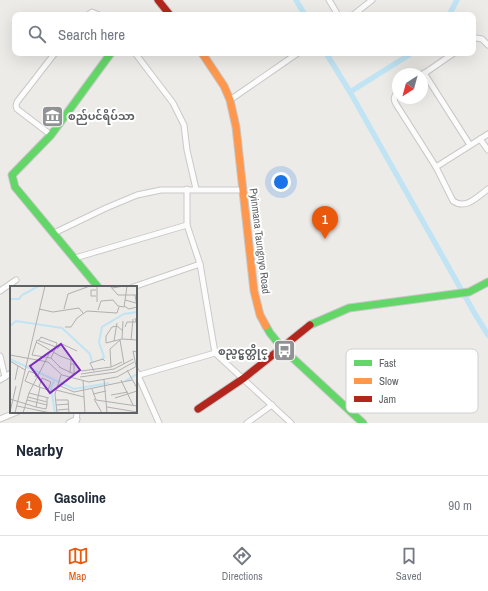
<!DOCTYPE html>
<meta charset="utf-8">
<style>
:root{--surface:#fff;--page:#f2f2f3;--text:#1f2937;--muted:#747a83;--line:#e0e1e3;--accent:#ea580c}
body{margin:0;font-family:"Archivo Narrow","Noto Sans Myanmar",sans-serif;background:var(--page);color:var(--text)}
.compass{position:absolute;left:392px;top:68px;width:36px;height:36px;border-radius:50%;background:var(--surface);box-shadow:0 4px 16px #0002;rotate:216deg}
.you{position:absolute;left:281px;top:182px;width:14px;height:14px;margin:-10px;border:3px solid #fff;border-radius:50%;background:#1a73e8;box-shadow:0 0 0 6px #1a73e833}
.badge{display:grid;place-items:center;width:26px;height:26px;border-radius:50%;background:var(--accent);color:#fff;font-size:13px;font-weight:700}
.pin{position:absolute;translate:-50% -33px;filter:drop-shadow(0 1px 2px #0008)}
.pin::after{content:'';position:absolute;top:21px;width:14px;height:12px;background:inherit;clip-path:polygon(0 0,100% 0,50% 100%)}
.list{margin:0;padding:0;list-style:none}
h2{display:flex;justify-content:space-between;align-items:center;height:52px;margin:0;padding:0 16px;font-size:17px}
h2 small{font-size:13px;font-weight:400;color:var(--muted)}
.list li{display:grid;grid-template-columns:26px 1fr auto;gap:12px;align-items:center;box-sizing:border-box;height:60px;padding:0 16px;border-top:1px solid var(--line)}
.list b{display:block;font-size:15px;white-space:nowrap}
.list p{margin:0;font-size:13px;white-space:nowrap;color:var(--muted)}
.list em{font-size:13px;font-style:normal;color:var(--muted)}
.icon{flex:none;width:22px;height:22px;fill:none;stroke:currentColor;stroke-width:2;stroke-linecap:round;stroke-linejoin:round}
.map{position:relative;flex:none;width:488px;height:423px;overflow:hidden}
.search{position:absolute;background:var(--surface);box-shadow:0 4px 16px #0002;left:12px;right:12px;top:12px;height:44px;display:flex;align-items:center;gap:10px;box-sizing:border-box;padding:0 14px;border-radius:8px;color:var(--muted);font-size:15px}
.sheet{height:112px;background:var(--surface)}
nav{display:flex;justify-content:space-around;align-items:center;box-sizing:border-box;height:56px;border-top:1px solid var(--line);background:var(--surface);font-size:11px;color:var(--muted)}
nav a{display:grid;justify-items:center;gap:2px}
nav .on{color:var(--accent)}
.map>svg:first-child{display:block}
</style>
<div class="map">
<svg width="488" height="423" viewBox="0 0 488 423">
<rect width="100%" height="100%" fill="#edebe8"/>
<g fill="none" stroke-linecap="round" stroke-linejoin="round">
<g stroke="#c0e4f3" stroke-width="5.5">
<polyline points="296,0 305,15"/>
<polyline points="449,15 457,0"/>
<polyline points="326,53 350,92 475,314 488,335"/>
<polyline points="350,92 412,53"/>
</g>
<defs>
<g id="street">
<polyline points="329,0 338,15"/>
<polyline points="88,15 92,12 99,15"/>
<polyline points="353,15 372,0"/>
<polyline points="473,40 476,38 482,39 488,45"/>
<polyline points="135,53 173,103 184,125 187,150 196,189"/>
<polyline points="424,73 470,145"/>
<polyline points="422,75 454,53"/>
<path d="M398 91C394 96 393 99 396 104L436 167 453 201C466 210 477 197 488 189"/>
<polyline points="230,100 298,53"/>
<polyline points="51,135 17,109 16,106 17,102 55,53"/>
<polyline points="480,139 488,150"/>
<polyline points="436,167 488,134"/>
<polyline points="187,189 187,225 200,264 215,353 291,423"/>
<polyline points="54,233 106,208 137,195 161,190 242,190"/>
<polyline points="75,258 187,225"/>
<polyline points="133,287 200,264"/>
<polyline points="0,291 16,280"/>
<polyline points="0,356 5,377"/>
<polyline points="136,371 159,423"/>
<polyline points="136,376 215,353"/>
<polyline points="0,380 11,373"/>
<polyline points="0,419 17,412"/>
<polyline points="69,423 77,419"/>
<polyline points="76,423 77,412"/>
<polyline points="247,423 272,405"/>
</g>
<g id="fast">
<polyline points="98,287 15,187 12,175 51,135 111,53"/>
<polyline points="310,325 349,308 469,292 488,282"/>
<polyline points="266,326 270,333 283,349 363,423"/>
</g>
<polyline id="slow" points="202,53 224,86 230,100 236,127 254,291 260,315 266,326"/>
<g id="jam">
<polyline points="158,0 170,15"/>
<polyline points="198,409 244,378 310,325"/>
</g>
</defs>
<use href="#street" stroke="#c9c9c8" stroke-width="7"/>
<use href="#fast" stroke="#c7c8c7" stroke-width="9"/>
<use href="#slow" stroke="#c7c8c7" stroke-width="9"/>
<use href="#jam" stroke="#c7c8c7" stroke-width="9"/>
<use href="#street" stroke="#fcfcfc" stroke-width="5"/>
<use href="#fast" stroke="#63d668" stroke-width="7"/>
<use href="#slow" stroke="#ff974d" stroke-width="7"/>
<use href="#jam" stroke="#b3261e" stroke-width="7"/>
</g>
<defs>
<symbol id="museum-square" viewBox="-11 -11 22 22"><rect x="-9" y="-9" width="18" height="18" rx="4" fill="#909293" stroke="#fff"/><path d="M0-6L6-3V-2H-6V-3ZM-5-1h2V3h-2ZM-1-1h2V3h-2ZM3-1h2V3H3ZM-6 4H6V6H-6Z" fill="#fff"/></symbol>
<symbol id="bus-square" viewBox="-11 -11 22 22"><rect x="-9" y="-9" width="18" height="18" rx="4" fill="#909293" stroke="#fff"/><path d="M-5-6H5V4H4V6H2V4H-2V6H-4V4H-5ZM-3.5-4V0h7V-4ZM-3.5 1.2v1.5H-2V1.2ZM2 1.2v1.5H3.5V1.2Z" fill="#fff"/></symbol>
</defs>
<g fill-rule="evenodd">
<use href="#museum-square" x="40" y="104" width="25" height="25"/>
<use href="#bus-square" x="272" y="338" width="25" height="25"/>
</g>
<g text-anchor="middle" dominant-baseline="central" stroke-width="4" stroke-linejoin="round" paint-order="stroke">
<g font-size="11" font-weight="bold" fill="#5e6265" stroke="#fff" text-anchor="start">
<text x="68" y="116">စည်ပင်ရိပ်သာ</text>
<text x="268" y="351" text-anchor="end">စည္ပင္မွတ္တိုင္</text>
</g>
<g font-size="11" fill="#5e6265" stroke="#fff">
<text transform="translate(260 241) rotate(83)">Pyinmana Taungnyo Road</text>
</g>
</g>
<g transform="translate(10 286)">
<rect width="127" height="127" fill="#edebe8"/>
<path fill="none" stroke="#c0e4f3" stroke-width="2" d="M0 13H9L12 9 29 0M0 40 6 35 52 42 80 68 82 76M0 73 64 103 99 97M91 74 94 71 89 56 92 41 114 28 127 26M44 95 41 102 45 127M115 95 127 88"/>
<path fill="none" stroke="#b0b0b0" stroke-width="1" d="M87 0V16M100 0 108 9H127M117 0 115 14 126 17M102 2 114 0M125 9 127 21M86 10H81V4H86M114 20 119 23 127 21M29 23 43 26 69 22 73 27M54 23 58 8 80 0M88 24 91 15 103 14 108 20 114 21 115 14M55 41H61L67 32 77 25 107 27 109 21M115 41 117 36H126L125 32M112 53 113 35M29 54 31 51 47 57 46 61M110 54 114 78M121 54 123 33M104 55 107 37M26 56 50 70 61 74 60 87M96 57V50L102 41 107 40 113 45M96 57 112 53 127 54M47 63 52 58 67 65M0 69 38 76 52 89 79 96 107 91 127 80M41 72 46 61 27 54 22 69 41 72 50 81M0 75 15 84M126 80 123 65 127 66M49 81 64 88V78H61M101 81 100 63 110 54M117 84 127 102M71 85 101 81 112 76M84 85 80 77 93 73 95 75M71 88 104 83 123 73M25 91 26 88 19 85 15 95 29 101 38 104 41 96 32 92 29 101M70 91 106 86 124 76M94 93 97 127M5 94 8 80M73 94 75 127M111 94 123 119M48 99 64 106 122 94M30 101 26 121 36 123 37 119M82 103 86 114 127 120M46 104 74 111M83 108 96 105M101 109 118 106M18 111 37 116M39 112 19 107 39 68M105 112 127 105M0 113 26 121M84 113 92 127M17 114 37 119V112M45 114H58L59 127M46 119 59 118M7 120 41 127M97 121 127 126M47 124 59 123M0 126 6 100M5 127 35 0M13 127 19 107M47 127 45 108 51 89"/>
<path fill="#7b2cbf" fill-opacity="0.15" stroke="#7b2cbf" stroke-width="2" d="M51 58 70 84 40 107 20 80Z"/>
<rect width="127" height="127" fill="none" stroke="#5e6265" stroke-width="2"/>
</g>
<rect x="346" y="349" width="132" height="64" rx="6" fill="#fff" stroke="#cfd0d1" stroke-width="1"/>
<rect x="354" y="360" width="18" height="6" fill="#63d668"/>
<rect x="354" y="378" width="18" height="6" fill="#ff974d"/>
<rect x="354" y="396" width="18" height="6" fill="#b3261e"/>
<g font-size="11" fill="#5e6265">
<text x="379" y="367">Fast</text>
<text x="379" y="385">Slow</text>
<text x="379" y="403">Jam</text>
</g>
</svg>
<svg class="compass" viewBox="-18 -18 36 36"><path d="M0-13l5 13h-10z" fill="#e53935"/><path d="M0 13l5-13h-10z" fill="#747a83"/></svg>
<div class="you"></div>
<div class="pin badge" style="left:325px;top:239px">1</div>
<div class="search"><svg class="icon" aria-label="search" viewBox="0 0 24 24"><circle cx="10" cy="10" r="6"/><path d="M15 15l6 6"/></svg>Search here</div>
</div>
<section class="sheet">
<h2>Nearby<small></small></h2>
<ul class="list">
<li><span class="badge">1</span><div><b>Gasoline</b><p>Fuel</p></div><em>90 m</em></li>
</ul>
</section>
<nav>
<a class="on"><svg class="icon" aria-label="map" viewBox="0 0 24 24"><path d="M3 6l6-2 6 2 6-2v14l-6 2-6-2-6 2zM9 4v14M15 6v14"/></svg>Map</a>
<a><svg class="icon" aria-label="directions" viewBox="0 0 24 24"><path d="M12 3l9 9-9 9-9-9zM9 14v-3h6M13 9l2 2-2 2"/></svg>Directions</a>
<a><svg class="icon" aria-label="saved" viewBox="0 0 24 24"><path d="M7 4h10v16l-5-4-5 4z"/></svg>Saved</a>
</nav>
